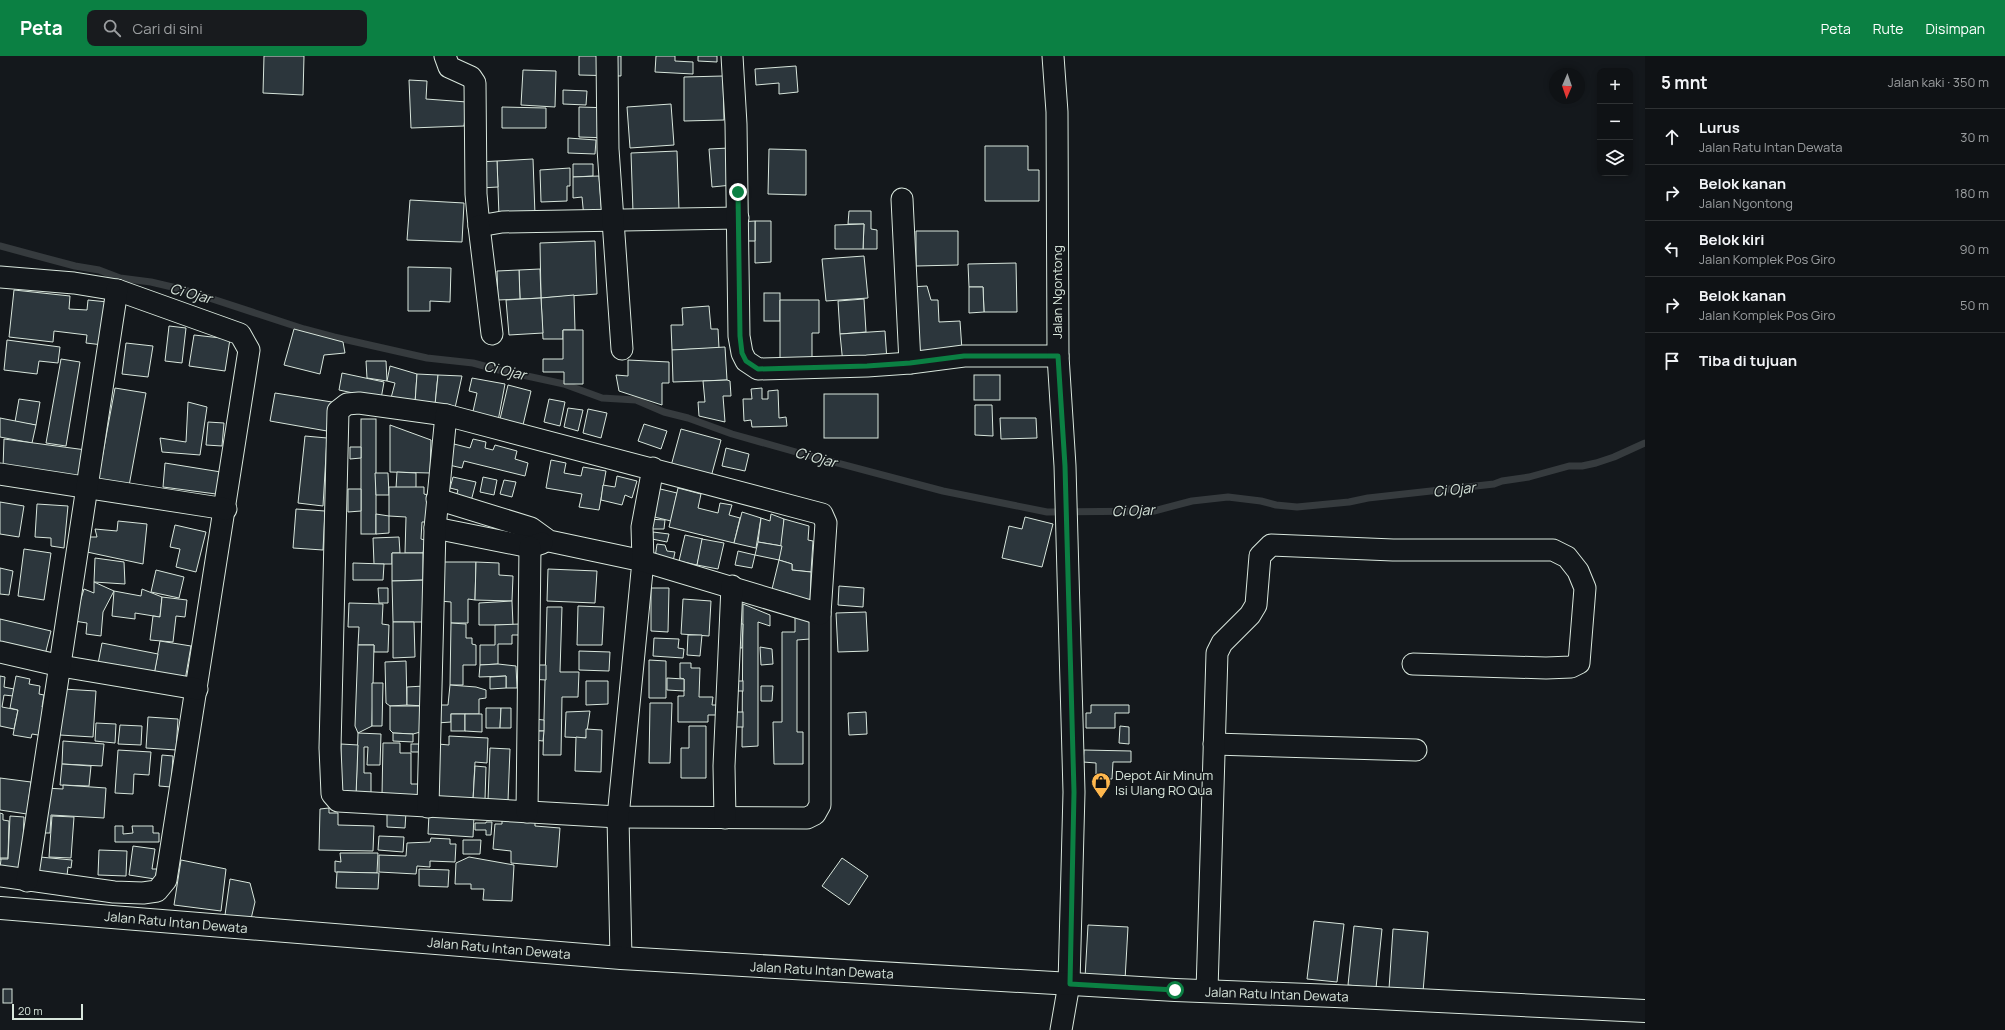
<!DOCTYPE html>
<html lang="id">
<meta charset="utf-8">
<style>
:root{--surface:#0f1215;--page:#181b1e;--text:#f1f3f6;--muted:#9b9ea0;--line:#2f3234;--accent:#0b8043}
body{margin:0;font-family:Manrope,sans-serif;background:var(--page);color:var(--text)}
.controls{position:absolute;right:12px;top:12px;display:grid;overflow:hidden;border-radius:8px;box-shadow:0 2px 6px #0003}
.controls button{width:36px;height:36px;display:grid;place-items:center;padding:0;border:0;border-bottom:1px solid var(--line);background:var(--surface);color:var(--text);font:20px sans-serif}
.compass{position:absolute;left:1549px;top:12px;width:36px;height:36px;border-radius:50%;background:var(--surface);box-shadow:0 2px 6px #0003;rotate:182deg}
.scale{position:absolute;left:12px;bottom:10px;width:71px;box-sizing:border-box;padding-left:4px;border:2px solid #d8e6dc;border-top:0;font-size:11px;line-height:14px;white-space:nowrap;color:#d8e6dc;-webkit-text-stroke:3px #14181c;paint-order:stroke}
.stop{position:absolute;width:12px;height:12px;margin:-9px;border:3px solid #0b8043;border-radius:50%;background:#fff}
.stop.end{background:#0b8043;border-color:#fff;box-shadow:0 1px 4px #0008}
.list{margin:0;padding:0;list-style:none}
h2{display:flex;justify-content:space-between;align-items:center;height:52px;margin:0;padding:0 16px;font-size:17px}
h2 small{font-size:13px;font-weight:400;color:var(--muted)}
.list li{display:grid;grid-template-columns:26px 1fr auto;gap:12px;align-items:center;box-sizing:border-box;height:56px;padding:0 16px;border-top:1px solid var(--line)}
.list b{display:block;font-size:15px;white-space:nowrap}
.list p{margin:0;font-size:13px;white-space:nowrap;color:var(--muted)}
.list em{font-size:13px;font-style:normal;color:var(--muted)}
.icon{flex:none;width:22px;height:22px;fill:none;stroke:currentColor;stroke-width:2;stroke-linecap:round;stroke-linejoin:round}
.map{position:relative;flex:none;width:1645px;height:974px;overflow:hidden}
header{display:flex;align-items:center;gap:24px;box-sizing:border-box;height:56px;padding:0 20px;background:var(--accent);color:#fff}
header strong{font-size:19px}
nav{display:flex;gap:22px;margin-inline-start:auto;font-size:14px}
.search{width:280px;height:36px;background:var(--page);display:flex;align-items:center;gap:10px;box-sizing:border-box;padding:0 14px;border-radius:8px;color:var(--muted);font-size:15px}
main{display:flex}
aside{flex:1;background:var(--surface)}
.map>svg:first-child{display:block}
</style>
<header>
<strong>Peta</strong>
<div class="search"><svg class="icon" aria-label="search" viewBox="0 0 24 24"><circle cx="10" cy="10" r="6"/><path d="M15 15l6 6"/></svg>Cari di sini</div>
<nav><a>Peta</a><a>Rute</a><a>Disimpan</a></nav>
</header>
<main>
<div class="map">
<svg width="1645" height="974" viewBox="0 0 1645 974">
<rect width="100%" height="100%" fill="#14181c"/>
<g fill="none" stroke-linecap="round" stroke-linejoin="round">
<polyline stroke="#363b3e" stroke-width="7" points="0,190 75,210 99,214 120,222 151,226 185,234 304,273 334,281 427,302 473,307 499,314 564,328 602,342 636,344 664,356 688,362 732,378 796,396 943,435 1047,456 1154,455 1192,445 1228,441 1261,445 1276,449 1297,451 1349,446 1368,442 1494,428 1502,425 1529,421 1569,410 1582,410 1596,407 1614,401 1645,387"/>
</g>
<g fill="#2c363c" stroke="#d8e6dc">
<polygon points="264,0 304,0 303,39 263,37"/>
<polygon points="579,0 621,0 621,20 579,19"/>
<polygon points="656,0 675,0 675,5 693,6 693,18 655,16"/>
<polygon points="698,0 717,0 717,6 698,5"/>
<polygon points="796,10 798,36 779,38 779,27 756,29 755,13"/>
<polygon points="523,14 556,15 555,51 521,49"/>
<polygon points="723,20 724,64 684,65 684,21"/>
<polygon points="409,24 427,25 426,43 467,46 464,70 411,72"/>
<polygon points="563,34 587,35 586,49 563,48"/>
<polygon points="671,48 674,89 630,92 627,51"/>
<polygon points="502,51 546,52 546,72 502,72"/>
<polygon points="579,51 612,52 611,82 579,81"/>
<polygon points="568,82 596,84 595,98 568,97"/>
<polygon points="985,90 1028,90 1028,114 1039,114 1039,145 985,145"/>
<polygon points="729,92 732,129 712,131 709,93"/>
<polygon points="769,93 806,94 806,139 768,138"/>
<polygon points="677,95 679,154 633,156 631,97"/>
<polygon points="533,103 535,159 499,160 497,105"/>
<polygon points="497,105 498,131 480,132 478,106"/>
<polygon points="573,108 593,108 593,120 573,121"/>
<polygon points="570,112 570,130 567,130 567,145 541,146 540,114"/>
<polygon points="599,120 602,160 584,162 582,141 573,142 573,121"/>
<polygon points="410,144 464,147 462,186 407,184"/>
<polygon points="849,155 871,155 871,173 877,174 877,193 863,193 864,168 848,168"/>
<polygon points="755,165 771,165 771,206 755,207"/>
<polygon points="755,165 755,185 738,185 738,166"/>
<polygon points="864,168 863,193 835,193 835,169"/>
<polygon points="916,175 958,175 958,209 916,210"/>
<polygon points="595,185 597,238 541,242 540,187"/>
<polygon points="864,200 868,242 826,245 822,203"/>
<polygon points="1016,207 1017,256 984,256 983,231 969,231 968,208"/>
<polygon points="408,211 451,212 450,246 430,245 430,255 408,255"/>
<polygon points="540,213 541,242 520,243 519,214"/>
<polygon points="519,214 520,243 498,244 497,215"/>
<polygon points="927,230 931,244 938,244 939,266 960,265 962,294 914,297 910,231"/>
<polygon points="969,231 983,231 984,256 969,257"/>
<polygon points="14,234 70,240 69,253 87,254 88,244 108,246 103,289 86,287 87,279 54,275 53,286 9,281"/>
<rect x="764" y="237" width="16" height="28"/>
<polygon points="574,239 575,274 563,274 563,283 543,283 541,242"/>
<polygon points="541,242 543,277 509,279 506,244"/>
<polygon points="864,243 866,276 840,278 838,245"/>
<polygon points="780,244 819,244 819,277 812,277 812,304 780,304"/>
<polygon points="709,250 711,273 718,273 719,292 672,294 671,269 683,269 682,252"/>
<polygon points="169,270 186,272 182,307 165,305"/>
<polygon points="294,273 343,286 345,297 324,299 320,318 284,309"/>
<polygon points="563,274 583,274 583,328 564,328 564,316 543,316 543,303 563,303"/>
<polygon points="885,275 887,305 843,308 840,278"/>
<polygon points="194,279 230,283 225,315 189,310"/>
<polygon points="7,284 60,291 58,307 39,305 37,318 4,314"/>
<polygon points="126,287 153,290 148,321 122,318"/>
<polygon points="725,291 727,324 673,326 672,294"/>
<polygon points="61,303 80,306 66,390 46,387"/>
<polygon points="628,304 669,306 669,327 662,327 662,349 619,335 616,319 628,320"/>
<polygon points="366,305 386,305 387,325 367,322"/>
<polygon points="390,310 417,318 415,347 391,342 395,327 387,325"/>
<polygon points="342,317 384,326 381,343 339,334"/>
<polygon points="417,318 438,319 435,349 415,347"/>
<polygon points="438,319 462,320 455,352 435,349"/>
<rect x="974" y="319" width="26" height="25"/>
<polygon points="472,322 505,328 498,365 472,360 477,337 469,335"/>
<polygon points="727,324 730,325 731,340 723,340 725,366 699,360 698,346 705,346 703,325"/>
<polygon points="508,329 531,335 523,369 500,363"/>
<polygon points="115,332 146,337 129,430 98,424"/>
<polygon points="762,332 762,343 768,343 768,335 778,334 779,362 786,361 787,370 752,371 751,364 744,365 743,343 752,343 751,333"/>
<polygon points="275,337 332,346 327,375 270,365"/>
<rect x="824" y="338" width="54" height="44"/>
<polygon points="19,343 40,346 36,369 15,366"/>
<polygon points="549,343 565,346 560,370 544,366"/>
<polygon points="188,346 207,351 200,399 162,396 160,382 186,386"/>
<polygon points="975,349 992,349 993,380 975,379"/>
<polygon points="568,352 583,354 578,375 564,371"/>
<polygon points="588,353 607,357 601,382 583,377"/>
<polygon points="0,362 36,369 32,387 0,381"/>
<polygon points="1000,362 1036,362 1037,382 1001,383"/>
<rect x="361" y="363" width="15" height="115"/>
<polygon points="208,366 224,367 222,390 206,389"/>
<polygon points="644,368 667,375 661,393 638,385"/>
<polygon points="390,369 431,384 430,417 390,416"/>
<polygon points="681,373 721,384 711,421 671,410"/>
<polygon points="305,380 327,382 323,450 298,447"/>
<polygon points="4,383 86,394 78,422 3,412"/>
<polygon points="473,383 486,386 485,392 493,394 495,389 517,395 515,403 528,407 525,420 464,405 462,412 449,409 454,388 470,392"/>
<polygon points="350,391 361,391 361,402 350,403"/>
<polygon points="726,392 749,398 745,415 722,410"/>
<polygon points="551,404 566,407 564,417 581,420 583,411 606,415 599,454 579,451 582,438 546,432"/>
<polygon points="165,407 221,416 216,438 163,431"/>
<polygon points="397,416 416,417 416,432 396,432"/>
<polygon points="375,417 388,417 389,439 376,439"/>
<polygon points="617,420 637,425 632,442 625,439 622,449 601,444 603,429 615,431"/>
<polygon points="453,421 476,426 470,449 455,445 458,434 450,432"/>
<polygon points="483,421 497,424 494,439 480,436"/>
<polygon points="504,424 516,426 512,441 500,438"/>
<polygon points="389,431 424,431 424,438 428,439 426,466 422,466 421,483 425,484 423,497 405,497 406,461 389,460"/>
<polygon points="652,431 677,437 671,465 646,459"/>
<polygon points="678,432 701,438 698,452 718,457 720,447 732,449 729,459 740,462 734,487 669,471"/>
<polygon points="348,433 361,433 361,455 348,456"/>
<polygon points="0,446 24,450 19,481 0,478"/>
<polygon points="37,448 68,450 64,492 51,490 51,482 35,481"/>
<polygon points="296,453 325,455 323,494 293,492"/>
<polygon points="742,456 761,462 756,492 734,487"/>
<polygon points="376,458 389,460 389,477 376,478"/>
<polygon points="771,458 784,463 782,490 758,486 761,462 770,465"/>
<polygon points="1025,461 1053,468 1042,511 1002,502 1009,470 1022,473"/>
<polygon points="648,463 665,464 664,473 648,473"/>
<polygon points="784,463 809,470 808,484 813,485 811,516 792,514 792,508 779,504"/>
<polygon points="118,465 147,468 143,508 87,496 88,481 97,481 95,473 117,475"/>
<polygon points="175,469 206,476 196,516 176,511 180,493 170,491"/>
<polygon points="653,476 669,478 667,486 652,483"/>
<polygon points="685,479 703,483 697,509 679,505"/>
<polygon points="399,481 400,497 392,497 392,508 374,508 373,482"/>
<polygon points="702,483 724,487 718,513 697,509"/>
<polygon points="758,486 782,490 779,504 755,499"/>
<polygon points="657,488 665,489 667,495 675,496 672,510 655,502"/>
<polygon points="24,493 51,497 44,544 18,540"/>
<polygon points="738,495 755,499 752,512 735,509"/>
<polygon points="392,497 423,497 423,524 392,525"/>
<polygon points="95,502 124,506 125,528 94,526"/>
<polygon points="779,504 792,508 792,514 811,516 810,548 789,543 791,538 772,533"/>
<polygon points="441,506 476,506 475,544 468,543 468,567 451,567 451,546 440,545"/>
<polygon points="476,506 499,507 499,519 513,520 512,545 475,544"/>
<polygon points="353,507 384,508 383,524 353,524"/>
<polygon points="0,512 13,515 9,539 0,538"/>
<polygon points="548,513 597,515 595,547 547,545"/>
<polygon points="156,514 184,521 179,542 151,536"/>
<polygon points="428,524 427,566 393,566 392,525"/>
<polygon points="94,526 114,535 103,556 101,580 86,578 87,567 74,565 84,533 94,537"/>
<polygon points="839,530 864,532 863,551 838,549"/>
<polygon points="378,532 388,532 388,547 379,547"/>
<polygon points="651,532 669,532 668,576 651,575"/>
<polygon points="142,533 162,541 160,561 135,557 135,563 112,560 114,535 141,540"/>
<polygon points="162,541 187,544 185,561 176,560 173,586 150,584 153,560 160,561"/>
<polygon points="683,543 711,545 709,580 681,578"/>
<polygon points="512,545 513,569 479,569 479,547"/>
<polygon points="349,547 383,548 382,568 389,569 388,596 374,596 374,589 358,589 359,571 348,571"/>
<polygon points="743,548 770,559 770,570 758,566 758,690 742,691"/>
<polygon points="578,550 604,551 602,589 577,589"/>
<polygon points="547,551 562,551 560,616 579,616 578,641 562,641 561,699 543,699"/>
<polygon points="866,556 868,595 838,596 836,557"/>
<polygon points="795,558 810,562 810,583 797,584 797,676 803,676 803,708 774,708 773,666 782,666 782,576 795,576"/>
<polygon points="0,563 51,575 44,603 0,592"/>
<polygon points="393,566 414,566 415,601 393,602"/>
<polygon points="451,567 466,568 466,582 472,582 472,588 476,589 476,609 463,609 463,629 450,629"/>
<polygon points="731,567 743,568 742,592 730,591"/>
<polygon points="520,568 521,579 512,579 512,588 498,588 498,608 480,609 480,589 495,589 495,569"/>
<polygon points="688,579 702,579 700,600 687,599"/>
<polygon points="654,582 679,583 678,592 684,593 683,602 653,600"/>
<polygon points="160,585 191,590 184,630 153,624"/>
<polygon points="102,587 158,598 153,624 97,613"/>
<polygon points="358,589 374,589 372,670 358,677 355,670"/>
<polygon points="760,591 772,593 773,608 761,609"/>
<polygon points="579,595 610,596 609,615 579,614"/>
<polygon points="649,604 666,605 666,642 649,642"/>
<polygon points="406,605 407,649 390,650 386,647 385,606"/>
<polygon points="680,607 691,607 691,612 700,612 699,641 713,641 712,649 717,649 717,659 708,659 708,666 678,666 678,640 684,640 684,623 680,622"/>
<polygon points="498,608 516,610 517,632 506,632 506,620 479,621 480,609"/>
<polygon points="529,609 546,609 546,624 529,623"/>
<polygon points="0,620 5,621 4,631 14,633 13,640 4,639 2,651 18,654 14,673 0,670"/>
<polygon points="16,620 30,623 29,628 40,630 39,638 44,639 42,651 44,651 44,680 32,678 31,682 13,679 18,654 10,652"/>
<polygon points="506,620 506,632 490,633 490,621"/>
<polygon points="667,622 684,623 684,635 667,634"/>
<polygon points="586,625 608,625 608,648 586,649"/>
<rect x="729" y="625" width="14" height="10"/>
<polygon points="372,627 383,627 382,670 372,670"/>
<polygon points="450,629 476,631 486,634 486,642 479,643 479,658 451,658 451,666 437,667 437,649 448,649"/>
<polygon points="424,630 424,650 407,649 407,631"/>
<polygon points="761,630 773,630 772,645 761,645"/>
<polygon points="63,633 96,635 93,681 60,679"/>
<polygon points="650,647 672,647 670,707 649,707"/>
<polygon points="1091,649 1129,649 1129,657 1115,657 1115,672 1086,672 1086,657 1091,657"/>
<polygon points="390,650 424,650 424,675 413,678 393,677 390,674"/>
<polygon points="486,652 501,652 500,672 486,672"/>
<polygon points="501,652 511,652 511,672 500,672"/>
<polygon points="590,655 586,682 565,681 566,656"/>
<rect x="730" y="656" width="13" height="15"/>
<polygon points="866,656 867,678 849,679 848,657"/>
<rect x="451" y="658" width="14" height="17"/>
<polygon points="465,658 482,658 482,676 465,675"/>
<polygon points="148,661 178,663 176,694 146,692"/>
<polygon points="534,663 544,664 544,675 534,675"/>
<polygon points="96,667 116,668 115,687 95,685"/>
<polygon points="120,669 142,670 141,689 118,688"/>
<polygon points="689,670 706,670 706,722 681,722 681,692 689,692"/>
<polygon points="1120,670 1129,671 1129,688 1119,687"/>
<polygon points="586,673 602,674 601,716 575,715 576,681 586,682"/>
<polygon points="534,675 544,675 543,685 534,684"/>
<polygon points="358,677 381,678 380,709 367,709 368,691 364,691 364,717 371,717 371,739 356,739"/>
<polygon points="393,677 413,678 413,686 393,685"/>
<polygon points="449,680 488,682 487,707 475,706 473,744 436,742 438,688 449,689"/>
<polygon points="63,685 104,688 102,710 62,708"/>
<polygon points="383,687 400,687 400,697 411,697 411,728 419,728 419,740 382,739"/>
<polygon points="341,688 358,689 356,739 340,738"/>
<rect x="411" y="688" width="10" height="8"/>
<polygon points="490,692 510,693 508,745 488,744"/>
<polygon points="118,694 151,696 149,719 134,718 133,738 115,737"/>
<polygon points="1084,694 1131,695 1131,706 1113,706 1112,723 1102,723 1102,718 1096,718 1096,707 1083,706"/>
<polygon points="162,699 173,700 171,731 159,730"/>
<polygon points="62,708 91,710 89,730 60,729"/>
<polygon points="475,710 486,711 485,744 473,744"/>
<polygon points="0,722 31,726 27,758 0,754"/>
<polygon points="63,729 106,732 104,762 51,759 50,777 42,777 45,732 63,733"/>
<polygon points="329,752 329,757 338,757 338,769 374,770 373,795 319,794 320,753"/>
<polygon points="387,755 406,756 405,772 387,771"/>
<polygon points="0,757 3,758 3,764 9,765 8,802 0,802 0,804"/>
<polygon points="429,758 474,760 473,781 428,778"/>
<polygon points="10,760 24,761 22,813 0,812 1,803 8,803"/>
<polygon points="52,760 74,761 71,802 49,801"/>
<polygon points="502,761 535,763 535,770 560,772 557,811 511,807 511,795 493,793 495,768 502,768"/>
<polygon points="486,766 492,766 491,779 486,779 486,774 475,774 475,767 486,767"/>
<polygon points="115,770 123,770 123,778 133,777 132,770 153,770 153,777 159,777 159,786 115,786"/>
<polygon points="379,780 404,781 403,796 378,794"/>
<polygon points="431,782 450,783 450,788 456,788 455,806 430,805 430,811 417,810 416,818 379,816 379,799 406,800 407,787 430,786"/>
<polygon points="463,784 481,784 480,798 463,798"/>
<polygon points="133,790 155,793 152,813 157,813 155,823 129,819"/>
<polygon points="99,794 127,795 126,820 98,819"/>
<polygon points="340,797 378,797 377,817 335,816 335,805 341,806"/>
<polygon points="40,801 72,804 71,812 68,811 67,820 39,818"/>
<polygon points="469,801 514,809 512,845 483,844 484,833 471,833 471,828 455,828 456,807"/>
<polygon points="842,802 868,820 849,849 822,830"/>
<polygon points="181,804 226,813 221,855 174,849"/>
<polygon points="419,813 449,814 448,831 419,830"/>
<polygon points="337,816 379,817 378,833 336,832"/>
<polygon points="230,823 250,827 255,846 251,863 225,859"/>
<polygon points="1314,865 1344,868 1337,926 1307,923"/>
<polygon points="1088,869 1128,871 1125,924 1085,922"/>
<polygon points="1354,870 1382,873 1376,932 1348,929"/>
<polygon points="1393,873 1428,876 1423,936 1389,933"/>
<rect x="3" y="933" width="9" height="14"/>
</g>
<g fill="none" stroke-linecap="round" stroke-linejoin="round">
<defs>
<g id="street">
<polyline points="445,0 449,11 471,21 475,27 476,138 479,170 502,166 738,162"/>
<polyline points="607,0 608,93 622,293"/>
<polyline points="732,0 736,68 739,280 742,297 746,305 758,313 867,310 910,307 964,300 1058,300"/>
<polyline points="1053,0 1057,56 1058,300 1065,410 1074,736 1069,928 1061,974"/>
<polyline points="902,143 910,307"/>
<polyline points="479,170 492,278"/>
<polyline points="0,221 74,227 117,234 240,278 249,294 166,824 157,835 143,837 114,836 0,820"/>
<polyline points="446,359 359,347 347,348 338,355 330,692 332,738 338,745 618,761 807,762 815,758 820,749 820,558"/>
<polyline points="0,418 226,453"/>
<polyline points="437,443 531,472 549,485 643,505 618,761 621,902"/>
<polyline points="435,472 530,491 542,487"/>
<polyline points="0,596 61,610 197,633"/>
<polyline points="1214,688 1416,694"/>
<polyline points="428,751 435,472 446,359 822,458 826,467 820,558 643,505 642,471 653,412"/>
<polyline points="527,756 530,491"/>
<polyline points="725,762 724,710 732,530"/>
<polyline points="27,825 117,234"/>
<polyline points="1207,935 1217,597 1222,587 1250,559 1256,549 1260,500 1271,489 1393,494 1553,494 1567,501 1578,515 1585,532 1579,607 1571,611 1546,612 1413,608"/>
</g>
<polyline id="secondary" points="0,852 621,902 1175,934 1335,940 1645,955"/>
</defs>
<use href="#street" stroke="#d8e6dc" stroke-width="23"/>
<use href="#secondary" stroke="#d8e6dc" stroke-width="24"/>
<use href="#street" stroke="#14181c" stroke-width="21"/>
<use href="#secondary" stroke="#14181c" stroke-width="22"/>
</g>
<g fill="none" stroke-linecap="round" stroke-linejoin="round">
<polyline stroke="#0b8043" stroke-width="5" points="738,136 740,280 742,297 746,305 758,313 867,310 910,307 964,300 1058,300 1065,410 1074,736 1070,928 1175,934"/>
</g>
<defs>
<symbol id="shop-pin" viewBox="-11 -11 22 30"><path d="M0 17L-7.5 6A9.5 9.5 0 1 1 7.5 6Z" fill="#ffb74d" stroke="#14181c"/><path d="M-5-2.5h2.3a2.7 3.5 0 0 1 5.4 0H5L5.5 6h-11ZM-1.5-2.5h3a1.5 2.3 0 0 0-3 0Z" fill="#111"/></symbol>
</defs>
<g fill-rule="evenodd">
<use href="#shop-pin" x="1090" y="715" width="22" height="30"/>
</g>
<g text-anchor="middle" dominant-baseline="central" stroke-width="3" stroke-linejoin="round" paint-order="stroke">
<g font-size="13" fill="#d8e6dc" stroke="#14181c">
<text transform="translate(1057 236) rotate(-90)">Jalan Ngontong</text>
<text transform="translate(176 866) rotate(5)">Jalan Ratu Intan Dewata</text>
<text transform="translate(499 892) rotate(5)">Jalan Ratu Intan Dewata</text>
<text transform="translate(822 914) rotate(3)">Jalan Ratu Intan Dewata</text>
<text transform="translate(1277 938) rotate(2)">Jalan Ratu Intan Dewata</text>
</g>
<g font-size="13" fill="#d8e6dc" stroke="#14181c" text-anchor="start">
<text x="1115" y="719">Depot Air Minum<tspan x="1115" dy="15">Isi Ulang RO Qua</tspan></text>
</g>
<g font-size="14" font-style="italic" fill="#d8e6dc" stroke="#14181c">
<text transform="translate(191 237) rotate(15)">Ci Ojar</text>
<text transform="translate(505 314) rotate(13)">Ci Ojar</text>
<text transform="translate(816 401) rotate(15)">Ci Ojar</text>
<text transform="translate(1454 433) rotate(-6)">Ci Ojar</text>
<text transform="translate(1133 454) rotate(-2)">Ci Ojar</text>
</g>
</g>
</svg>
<div class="controls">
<button>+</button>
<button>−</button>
<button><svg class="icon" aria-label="layers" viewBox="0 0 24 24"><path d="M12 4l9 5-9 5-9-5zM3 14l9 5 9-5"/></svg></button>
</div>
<svg class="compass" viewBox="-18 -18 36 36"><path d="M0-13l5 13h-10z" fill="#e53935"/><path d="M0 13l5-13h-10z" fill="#9b9ea0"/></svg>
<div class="scale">20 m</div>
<div class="stop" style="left:1175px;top:934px"></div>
<div class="stop end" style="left:738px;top:136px"></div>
</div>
<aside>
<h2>5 mnt<small>Jalan kaki · 350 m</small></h2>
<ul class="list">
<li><svg class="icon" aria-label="ahead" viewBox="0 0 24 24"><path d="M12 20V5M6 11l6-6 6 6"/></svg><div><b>Lurus</b><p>Jalan Ratu Intan Dewata</p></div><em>30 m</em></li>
<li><svg class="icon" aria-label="right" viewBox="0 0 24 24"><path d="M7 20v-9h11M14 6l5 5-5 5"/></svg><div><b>Belok kanan</b><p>Jalan Ngontong</p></div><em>180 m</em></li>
<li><svg class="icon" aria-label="left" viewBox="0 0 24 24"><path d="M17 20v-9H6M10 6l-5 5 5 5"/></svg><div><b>Belok kiri</b><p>Jalan Komplek Pos Giro</p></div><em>90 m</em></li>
<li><svg class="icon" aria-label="right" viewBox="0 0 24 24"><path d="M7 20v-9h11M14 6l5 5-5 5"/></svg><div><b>Belok kanan</b><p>Jalan Komplek Pos Giro</p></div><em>50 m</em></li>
<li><svg class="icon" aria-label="arrive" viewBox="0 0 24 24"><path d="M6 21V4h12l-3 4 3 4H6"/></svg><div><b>Tiba di tujuan</b></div></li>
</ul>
</aside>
</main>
